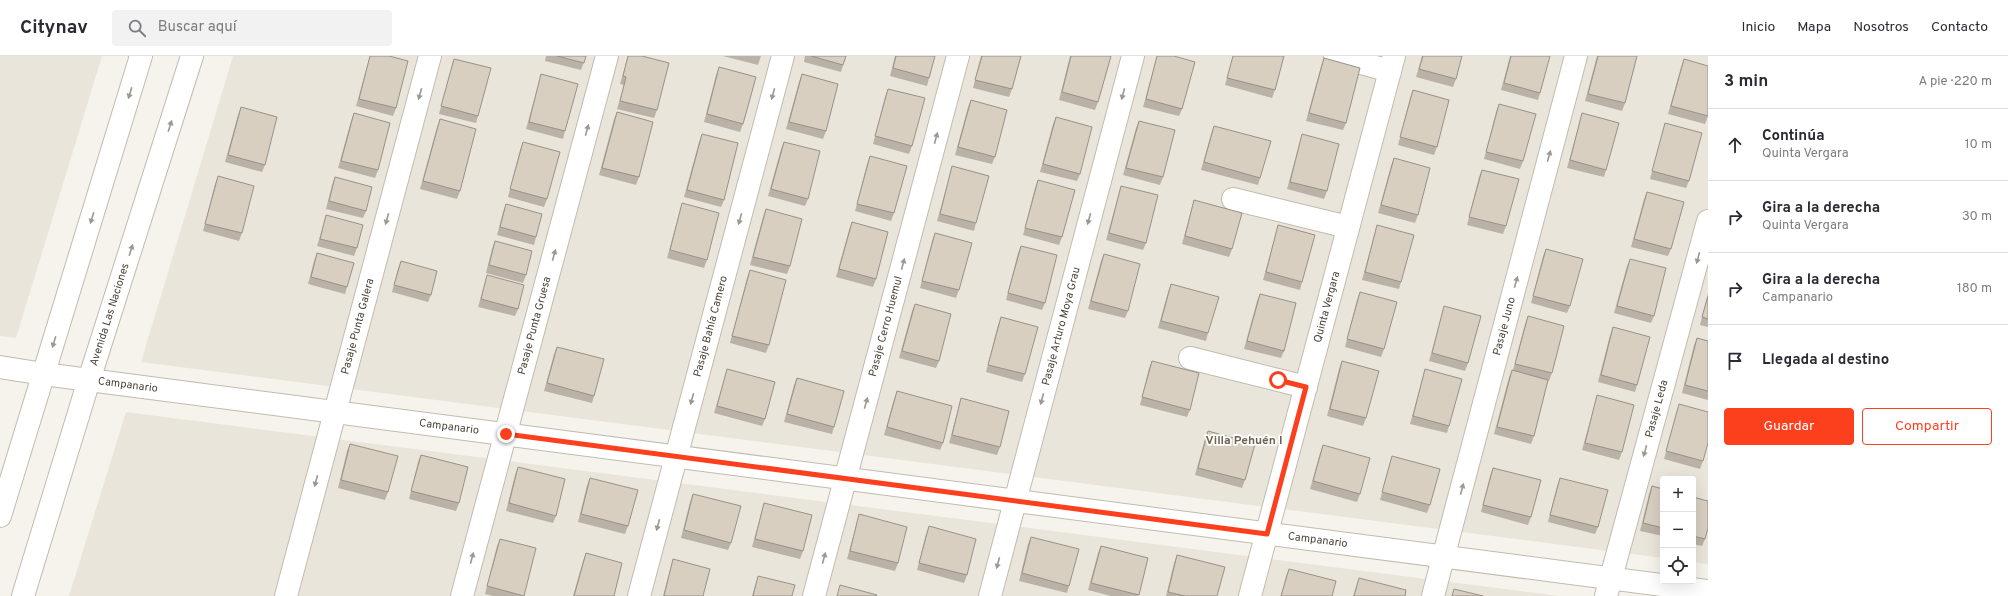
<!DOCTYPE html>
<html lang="es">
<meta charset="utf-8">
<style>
:root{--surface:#fff;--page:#f2f2f3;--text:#2b2b33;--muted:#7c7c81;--line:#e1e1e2;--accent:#fc3f1d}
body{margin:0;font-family:Overpass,sans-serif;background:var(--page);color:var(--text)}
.controls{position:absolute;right:12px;bottom:12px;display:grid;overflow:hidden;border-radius:4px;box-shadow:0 4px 16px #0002}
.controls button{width:36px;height:36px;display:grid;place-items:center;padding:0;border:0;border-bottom:1px solid var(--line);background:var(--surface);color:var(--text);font:20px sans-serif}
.stop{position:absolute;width:12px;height:12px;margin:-9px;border:3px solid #fc3f1d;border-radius:50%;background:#fff}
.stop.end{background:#fc3f1d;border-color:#fff;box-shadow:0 1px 4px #0008}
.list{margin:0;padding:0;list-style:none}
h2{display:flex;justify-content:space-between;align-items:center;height:52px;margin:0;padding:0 16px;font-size:17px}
h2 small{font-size:13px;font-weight:400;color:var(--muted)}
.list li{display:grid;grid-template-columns:26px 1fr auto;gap:12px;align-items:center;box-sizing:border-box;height:72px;padding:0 16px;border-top:1px solid var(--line)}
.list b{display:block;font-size:15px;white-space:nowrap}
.list p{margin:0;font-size:13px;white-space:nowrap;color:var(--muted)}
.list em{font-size:13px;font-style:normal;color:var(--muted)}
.actions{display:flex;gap:8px;padding:12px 16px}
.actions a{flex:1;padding:9px 0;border:1px solid var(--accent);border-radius:4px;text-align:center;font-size:14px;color:var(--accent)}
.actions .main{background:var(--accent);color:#fff}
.icon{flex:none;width:22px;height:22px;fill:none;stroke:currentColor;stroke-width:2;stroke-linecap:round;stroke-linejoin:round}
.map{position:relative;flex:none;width:1708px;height:540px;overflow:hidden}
header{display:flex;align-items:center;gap:24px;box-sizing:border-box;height:56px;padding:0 20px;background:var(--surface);border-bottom:1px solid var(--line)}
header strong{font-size:19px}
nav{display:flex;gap:22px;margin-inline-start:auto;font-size:14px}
.search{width:280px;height:36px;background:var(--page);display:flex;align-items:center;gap:10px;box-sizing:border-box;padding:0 14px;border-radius:4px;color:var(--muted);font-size:15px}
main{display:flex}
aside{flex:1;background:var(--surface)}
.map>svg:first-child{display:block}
</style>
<header>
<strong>Citynav</strong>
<div class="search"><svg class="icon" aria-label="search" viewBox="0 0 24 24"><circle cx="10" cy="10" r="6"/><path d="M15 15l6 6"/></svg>Buscar aquí</div>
<nav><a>Inicio</a><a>Mapa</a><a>Nosotros</a><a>Contacto</a></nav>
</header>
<main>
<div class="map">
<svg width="1708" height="540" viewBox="0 0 1708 540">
<rect width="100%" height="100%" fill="#f6f3ec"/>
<g fill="#eae5da">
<polygon points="0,0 102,0 16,282 0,280"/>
<polygon points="233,0 1708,0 1708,508 1693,506 1693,423 1663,423 1663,502 141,306"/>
<polygon points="126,356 1559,540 69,540"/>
</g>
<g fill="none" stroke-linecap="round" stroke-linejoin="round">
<defs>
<g id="minor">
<polyline points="1335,0 1390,15"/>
<polyline points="1233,143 1348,171"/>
<polyline points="1190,302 1306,331"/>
<polyline points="0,311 44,318"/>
<path id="s1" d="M23 540 89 324 1708 535"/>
<path id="s2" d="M286 540 430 0"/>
<path id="s3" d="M462 540 607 0"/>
<path id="s4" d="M639 540 783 0"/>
<path id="s5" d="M814 540 958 0"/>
<path id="s6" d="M990 540 1133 0"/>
<path id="s7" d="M1250 540 1394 0"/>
<path id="s8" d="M1433 540 1576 0"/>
<path id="s9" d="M1606 540 1708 165"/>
</g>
<g id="tertiary">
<path id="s10" d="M44 318 89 324 192 0"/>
<polyline points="0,460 141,0"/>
</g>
</defs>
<use href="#minor" stroke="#c2bbae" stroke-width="24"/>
<use href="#tertiary" stroke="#c2bbae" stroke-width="24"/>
<use href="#minor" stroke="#fff" stroke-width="22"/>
<use href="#tertiary" stroke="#fff" stroke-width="22"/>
</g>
<g fill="#bab2a6">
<polygon points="370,0 389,0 396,52 393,60 356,50"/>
<polygon points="546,0 586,0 581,14 545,5"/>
<polygon points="628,0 642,0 657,54 654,62 617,53 624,29 620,28"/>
<polygon points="723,0 761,0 758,9"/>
<polygon points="805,0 846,0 841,16 804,6"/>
<polygon points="895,0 935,0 929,22 927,30 890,20"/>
<polygon points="981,0 1021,0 1012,33 1009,41 973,32"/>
<polygon points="1070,0 1111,0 1098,46 1095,54 1059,44"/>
<polygon points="1157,0 1174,0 1182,53 1179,60 1143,51"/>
<polygon points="1233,0 1284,0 1275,34 1272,42 1225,29"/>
<polygon points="1422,0 1462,0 1456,23 1453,31 1416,21"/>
<polygon points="1510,0 1550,0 1540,37 1538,44 1501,34"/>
<polygon points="1597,0 1637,0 1625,47 1622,55 1585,45"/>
<polygon points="1324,2 1346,67 1343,74 1306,65 1321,10"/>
<polygon points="454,3 478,60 476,67 439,58 452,10"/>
<polygon points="1684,3 1708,60 1705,68 1668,58 1681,11"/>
<polygon points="719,11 743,68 740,76 704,66 716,19"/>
<polygon points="541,18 565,75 563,83 526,73 539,26"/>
<polygon points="802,18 826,75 823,83 786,73 799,26"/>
<polygon points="888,33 912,90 909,98 873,88 885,41"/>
<polygon points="1413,34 1437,91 1434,99 1398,89 1410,42"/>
<polygon points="971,44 995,101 992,108 955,99 968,51"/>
<polygon points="1499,48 1523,105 1520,113 1484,103 1496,56"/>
<polygon points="241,51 265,109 262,116 225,106 238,59"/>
<polygon points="617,56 639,121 636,129 599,119 614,63"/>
<polygon points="354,57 378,114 375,122 338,112 351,65"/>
<polygon points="1582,57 1606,114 1604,121 1567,112 1580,65"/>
<polygon points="1056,61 1080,118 1077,125 1040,116 1053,68"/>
<polygon points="440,63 460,135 457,143 420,133 437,71"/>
<polygon points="1139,65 1163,121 1160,129 1123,119 1136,72"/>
<polygon points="1665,67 1689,125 1686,132 1650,123 1663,75"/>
<polygon points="1214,70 1260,122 1258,129 1201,114 1211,78"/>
<polygon points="702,78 724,144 721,151 684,141 699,86"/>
<polygon points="1302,78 1327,135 1324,143 1287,133 1300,86"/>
<polygon points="523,86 547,143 544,151 508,141 520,94"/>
<polygon points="784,86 808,143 805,150 768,140 781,93"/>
<polygon points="870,100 894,157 891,165 855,155 867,108"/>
<polygon points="1394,102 1418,159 1415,167 1378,157 1391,110"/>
<polygon points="952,110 976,167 974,175 937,165 950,118"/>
<polygon points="1482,114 1506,170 1503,178 1467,169 1479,121"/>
<polygon points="218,120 242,177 239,185 203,175 215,128"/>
<polygon points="335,121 366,155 363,162 326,153 332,129"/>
<polygon points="1038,124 1062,181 1059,189 1023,179 1035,132"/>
<polygon points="1121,130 1146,187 1143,194 1106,184 1119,137"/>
<polygon points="1647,136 1671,193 1668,200 1631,191 1644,143"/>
<polygon points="1194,144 1232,193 1229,201 1182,188 1192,151"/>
<polygon points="682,147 707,204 704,212 667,202 680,155"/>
<polygon points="506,148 536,181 534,189 497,179 503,156"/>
<polygon points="766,153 790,210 787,218 750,209 763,161"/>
<polygon points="326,159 357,192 354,200 317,190 324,167"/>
<polygon points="852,166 876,223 873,231 836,221 849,174"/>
<polygon points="1278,169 1302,226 1300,234 1263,224 1276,177"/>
<polygon points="1377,169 1401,226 1399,233 1362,224 1375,176"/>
<polygon points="935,177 959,234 956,242 920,232 932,185"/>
<polygon points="495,185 526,219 523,227 486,217 492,193"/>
<polygon points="1021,190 1045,247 1042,254 1006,244 1018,197"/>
<polygon points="1546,193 1570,250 1567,257 1531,247 1543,200"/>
<polygon points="317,197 347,231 345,238 308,228 314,205"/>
<polygon points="1104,198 1128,255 1125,262 1088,253 1101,205"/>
<polygon points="1630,203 1654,260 1651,267 1614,257 1627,210"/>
<polygon points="401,205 431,239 428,246 392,236 398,213"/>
<polygon points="750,214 769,289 766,297 730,287 747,222"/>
<polygon points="487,219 518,253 515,260 478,251 485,227"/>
<polygon points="1171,228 1208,277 1206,285 1158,272 1168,236"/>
<polygon points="1360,236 1384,293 1381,301 1345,291 1357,244"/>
<polygon points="1708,237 1708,271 1700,269"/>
<polygon points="1260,238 1284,295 1281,302 1244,293 1257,245"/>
<polygon points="915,248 939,305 936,312 899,302 912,255"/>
<polygon points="1444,250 1468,307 1465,315 1429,305 1442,258"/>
<polygon points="1528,260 1552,317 1549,325 1548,325 1534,380 1531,388 1494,378 1509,321 1512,314 1513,314 1525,268"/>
<polygon points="1001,261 1025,318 1022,326 986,316 998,269"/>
<polygon points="1613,271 1637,329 1635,336 1598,326 1610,279"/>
<polygon points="1697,282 1708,285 1708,344 1682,337 1694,289"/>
<polygon points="557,291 594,340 592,347 544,335 554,298"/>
<polygon points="1152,305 1190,354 1187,361 1140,349 1149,312"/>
<polygon points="1342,305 1366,362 1363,370 1327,360 1339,313"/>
<polygon points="727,313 765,363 762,370 714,357 725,321"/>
<polygon points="1425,313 1449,370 1447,377 1410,368 1423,320"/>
<polygon points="797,322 834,371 832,378 784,366 794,329"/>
<polygon points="897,335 943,387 940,394 884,379 894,343"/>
<polygon points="1597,339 1622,396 1619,404 1582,394 1595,347"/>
<polygon points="961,342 1000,391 997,399 949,387 959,350"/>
<polygon points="1679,348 1703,405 1700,413 1664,403 1677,356"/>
<polygon points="1208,375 1245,424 1242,432 1195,419 1205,383"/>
<polygon points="350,388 388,436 385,444 338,432 347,395"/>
<polygon points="1323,389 1360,438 1357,446 1310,433 1320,397"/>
<polygon points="421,399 459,447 456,455 409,443 418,406"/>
<polygon points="1392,400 1430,449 1427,457 1380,444 1390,407"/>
<polygon points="518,411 556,460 553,467 506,455 515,419"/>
<polygon points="1493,412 1531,461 1528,469 1481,456 1490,420"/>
<polygon points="590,422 628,470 625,478 578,466 587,429"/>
<polygon points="1560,422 1598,471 1595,478 1548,466 1557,430"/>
<polygon points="1652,430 1663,433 1663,480 1640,475 1649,438"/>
<polygon points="693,438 731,487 728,494 681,482 690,446"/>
<polygon points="1693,441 1705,483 1702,490 1693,488"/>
<polygon points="764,447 803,495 800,503 752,491 762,454"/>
<polygon points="859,458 898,507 895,515 847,503 857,466"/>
<polygon points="929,470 967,519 964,527 917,514 926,478"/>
<polygon points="1031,481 1069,530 1067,537 1019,525 1028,488"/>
<polygon points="500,483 524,540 493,540 485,538 497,490"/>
<polygon points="1101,490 1148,502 1138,540 1111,540 1088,534 1098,497"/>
<polygon points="586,497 614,540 573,540 583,505"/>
<polygon points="1177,499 1217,540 1166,540 1174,507"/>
<polygon points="673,503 703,540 663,540 671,510"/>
<polygon points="1289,513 1332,540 1281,540 1286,520"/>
<polygon points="758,520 792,540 752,540"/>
<polygon points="1359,522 1405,540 1353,540"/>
</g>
<g fill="#d8cfc1" stroke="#979187">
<polygon points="370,0 389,0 408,5 396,52 359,43"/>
<polygon points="557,0 586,0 584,7"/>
<polygon points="628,0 642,0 669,7 657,54 620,45 626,21 623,20"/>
<polygon points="811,0 846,0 843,9"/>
<polygon points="896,0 935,0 929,22 893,12"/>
<polygon points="982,0 1021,0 1012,33 975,24"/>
<polygon points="1071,0 1111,0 1098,46 1062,36"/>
<polygon points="1157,0 1174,0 1195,6 1182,53 1146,43"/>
<polygon points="1233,0 1284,0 1275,34 1227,22"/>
<polygon points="1423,0 1462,0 1456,23 1419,13"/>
<polygon points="1511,0 1550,0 1540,37 1504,27"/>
<polygon points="1598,0 1637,0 1625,47 1588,38"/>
<polygon points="1324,2 1360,12 1346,67 1309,57"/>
<polygon points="454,3 491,12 478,60 441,50"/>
<polygon points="1684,3 1708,10 1708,60 1671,50"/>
<polygon points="719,11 756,21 743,68 707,58"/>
<polygon points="541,18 578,28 565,75 529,66"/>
<polygon points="802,18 838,28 826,75 789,66"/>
<polygon points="888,33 925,42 912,90 875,80"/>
<polygon points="1413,34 1449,44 1437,91 1400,81"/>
<polygon points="971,44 1007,54 995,101 958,91"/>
<polygon points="1499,48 1536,58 1523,105 1486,96"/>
<polygon points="241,51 277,61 265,109 228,99"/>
<polygon points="617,56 653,66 639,121 602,112"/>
<polygon points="354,57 390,67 378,114 341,105"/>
<polygon points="1582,57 1619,67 1606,114 1570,104"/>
<polygon points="1056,61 1092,71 1080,118 1043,108"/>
<polygon points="440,63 476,73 460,135 423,125"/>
<polygon points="1139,65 1175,74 1163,121 1126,112"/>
<polygon points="1665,67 1702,77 1689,125 1652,115"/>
<polygon points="1214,70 1271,85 1260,122 1204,106"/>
<polygon points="702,78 738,87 724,144 687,134"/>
<polygon points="1302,78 1339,88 1327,135 1290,126"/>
<polygon points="523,86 560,96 547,143 510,133"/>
<polygon points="784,86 820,95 808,143 771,133"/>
<polygon points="870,100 907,110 894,157 857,148"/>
<polygon points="1394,102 1430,112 1418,159 1381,149"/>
<polygon points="952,110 989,120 976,167 940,158"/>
<polygon points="1482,114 1519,123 1506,170 1469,161"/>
<polygon points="218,120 254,130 242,177 205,168"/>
<polygon points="335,121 372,131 366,155 329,145"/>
<polygon points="1038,124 1075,134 1062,181 1025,172"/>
<polygon points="1121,130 1158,139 1146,187 1109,177"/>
<polygon points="1647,136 1684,146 1671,193 1634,183"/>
<polygon points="1194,144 1242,157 1232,193 1185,180"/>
<polygon points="682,147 719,157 707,204 670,194"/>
<polygon points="506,148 542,158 536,181 500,171"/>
<polygon points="766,153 802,163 790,210 753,201"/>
<polygon points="326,159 363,169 357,192 320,183"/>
<polygon points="852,166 888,176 876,223 839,213"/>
<polygon points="1278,169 1315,179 1302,226 1266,216"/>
<polygon points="1377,169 1414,179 1401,226 1365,216"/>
<polygon points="935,177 972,187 959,234 922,225"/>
<polygon points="495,185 532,195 526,219 489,209"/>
<polygon points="1021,190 1057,199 1045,247 1008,237"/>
<polygon points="1546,193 1583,203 1570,250 1533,240"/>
<polygon points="317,197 354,207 347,231 311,221"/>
<polygon points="1104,198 1140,208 1128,255 1091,245"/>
<polygon points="1630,203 1666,212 1654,260 1617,250"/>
<polygon points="401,205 437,215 431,239 394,229"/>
<polygon points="750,214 786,224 769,289 732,280"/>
<polygon points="487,219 524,229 518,253 481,243"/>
<polygon points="1171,228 1219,241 1208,277 1161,265"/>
<polygon points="1360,236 1397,246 1384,293 1347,283"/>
<polygon points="1260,238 1296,247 1284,295 1247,285"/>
<polygon points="1708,240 1708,263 1702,261"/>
<polygon points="915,248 951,258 939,305 902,295"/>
<polygon points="1444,250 1481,260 1468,307 1432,297"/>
<polygon points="1528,260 1564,270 1552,317 1515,308"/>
<polygon points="1001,261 1038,271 1025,318 988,309"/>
<polygon points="1613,271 1650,281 1637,329 1601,319"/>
<polygon points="1697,282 1708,285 1708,335 1685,329"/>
<polygon points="557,291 604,303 594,340 547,327"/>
<polygon points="1152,305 1199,317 1190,354 1142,341"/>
<polygon points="1342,305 1379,315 1366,362 1330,353"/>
<polygon points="727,313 775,326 765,363 717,350"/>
<polygon points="1425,313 1462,323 1449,370 1413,360"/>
<polygon points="1512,314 1548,324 1534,380 1497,371"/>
<polygon points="797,322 844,335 834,371 787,358"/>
<polygon points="897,335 952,350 943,387 887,371"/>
<polygon points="1597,339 1634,349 1622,396 1585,387"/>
<polygon points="961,342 1009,355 1000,391 952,379"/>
<polygon points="1679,348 1708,356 1708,387 1703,405 1666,395"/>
<polygon points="1208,375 1255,388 1245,424 1198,412"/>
<polygon points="350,388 398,400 388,436 341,424"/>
<polygon points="1323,389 1370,402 1360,438 1313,425"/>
<polygon points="421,399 468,411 459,447 411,435"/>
<polygon points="1392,400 1440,413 1430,449 1382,436"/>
<polygon points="518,411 565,423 556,460 509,447"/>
<polygon points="1493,412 1541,424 1531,461 1483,449"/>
<polygon points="590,422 638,434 628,470 581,458"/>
<polygon points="1560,422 1608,434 1598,471 1550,459"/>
<polygon points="1652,430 1663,433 1663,472 1643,467"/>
<polygon points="693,438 741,450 731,487 684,474"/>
<polygon points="1693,441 1708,445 1708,472 1705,483 1693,480"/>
<polygon points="764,447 812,459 803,495 755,483"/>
<polygon points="859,458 907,471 898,507 850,495"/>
<polygon points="929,470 976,483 967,519 919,507"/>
<polygon points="1031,481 1079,493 1069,530 1022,517"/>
<polygon points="500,483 536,492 524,540 487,530"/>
<polygon points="1101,490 1148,502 1139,539 1091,527"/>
<polygon points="586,497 622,507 614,540 574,540"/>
<polygon points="1177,499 1225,511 1217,540 1185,540 1168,536"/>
<polygon points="673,503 710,513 703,540 664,540"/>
<polygon points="1289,513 1336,525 1332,540 1281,540"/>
<polygon points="758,520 795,529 792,540 753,540"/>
<polygon points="1359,522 1406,534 1405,540 1354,540"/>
<polygon points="840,529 877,539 876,540 837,540"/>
<polygon points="1454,533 1483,540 1452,540"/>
</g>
<defs><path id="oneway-solid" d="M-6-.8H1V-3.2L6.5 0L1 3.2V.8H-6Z"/></defs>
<g fill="#9c9892">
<use href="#oneway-solid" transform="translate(130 37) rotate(107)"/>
<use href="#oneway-solid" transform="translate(420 38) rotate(105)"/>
<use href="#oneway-solid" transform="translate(773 38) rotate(105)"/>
<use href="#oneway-solid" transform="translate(1123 38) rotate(105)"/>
<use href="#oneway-solid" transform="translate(170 70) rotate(-72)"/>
<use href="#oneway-solid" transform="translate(587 74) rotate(-75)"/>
<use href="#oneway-solid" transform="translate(936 82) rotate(-75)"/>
<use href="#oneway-solid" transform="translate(1549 100) rotate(-75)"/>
<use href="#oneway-solid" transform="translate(92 162) rotate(107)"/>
<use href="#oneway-solid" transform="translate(387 163) rotate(105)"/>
<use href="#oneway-solid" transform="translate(740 163) rotate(105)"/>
<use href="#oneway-solid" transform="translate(1089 163) rotate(105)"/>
<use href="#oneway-solid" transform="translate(131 194) rotate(-72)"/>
<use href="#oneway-solid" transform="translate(554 199) rotate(-75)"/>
<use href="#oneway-solid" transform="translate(1698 202) rotate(105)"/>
<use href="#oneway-solid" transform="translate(903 208) rotate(-75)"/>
<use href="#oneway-solid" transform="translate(1516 226) rotate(-75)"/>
<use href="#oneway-solid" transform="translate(54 286) rotate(107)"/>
<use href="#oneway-solid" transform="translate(692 343) rotate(105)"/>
<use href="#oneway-solid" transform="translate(1042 343) rotate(105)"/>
<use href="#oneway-solid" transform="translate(866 347) rotate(-75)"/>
<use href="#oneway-solid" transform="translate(1645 395) rotate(105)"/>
<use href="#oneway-solid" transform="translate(316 425) rotate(105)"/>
<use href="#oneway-solid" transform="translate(1462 433) rotate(-75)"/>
<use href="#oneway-solid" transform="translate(658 469) rotate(105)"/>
<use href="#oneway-solid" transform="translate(472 502) rotate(-75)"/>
<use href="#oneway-solid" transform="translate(824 502) rotate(-75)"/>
<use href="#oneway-solid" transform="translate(998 507) rotate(105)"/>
</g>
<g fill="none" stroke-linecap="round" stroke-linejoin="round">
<polyline stroke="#fc3f1d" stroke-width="5" points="506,378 1267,478 1306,331 1278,324"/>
</g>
<g text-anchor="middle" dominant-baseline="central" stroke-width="3.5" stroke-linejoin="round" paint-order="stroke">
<g font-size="11" fill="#4b4439" stroke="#fff">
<text stroke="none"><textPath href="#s7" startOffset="299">Quinta Vergara</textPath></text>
<text stroke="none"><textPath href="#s10" startOffset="114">Avenida Las Naciones</textPath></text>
<text stroke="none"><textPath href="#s2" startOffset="279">Pasaje Punta Galera</textPath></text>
<text stroke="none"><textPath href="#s3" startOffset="280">Pasaje Punta Gruesa</textPath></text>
<text stroke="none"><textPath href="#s4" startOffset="279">Pasaje Bahía Camero</textPath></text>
<text stroke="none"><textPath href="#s5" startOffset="279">Pasaje Cerro Huemul</textPath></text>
<text stroke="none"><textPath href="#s6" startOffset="279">Pasaje Arturo Moya Grau</textPath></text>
<text stroke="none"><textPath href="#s8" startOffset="279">Pasaje Juno</textPath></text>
<text stroke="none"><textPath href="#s1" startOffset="265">Campanario</textPath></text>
<text stroke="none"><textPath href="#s9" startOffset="194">Pasaje Leda</textPath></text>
<text stroke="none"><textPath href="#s1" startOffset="589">Campanario</textPath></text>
<text stroke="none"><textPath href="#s1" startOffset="1465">Campanario</textPath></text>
</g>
<g font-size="12" font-weight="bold" fill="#6e6250" stroke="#fff">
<text x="1244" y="385">Villa Pehuén I</text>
</g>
</g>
</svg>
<div class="controls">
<button>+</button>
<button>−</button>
<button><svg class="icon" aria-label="locate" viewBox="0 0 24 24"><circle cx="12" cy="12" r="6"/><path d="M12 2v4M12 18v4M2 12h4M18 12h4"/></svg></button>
</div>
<div class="stop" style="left:1278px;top:324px"></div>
<div class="stop end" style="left:506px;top:378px"></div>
</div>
<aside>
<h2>3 min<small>A pie · 220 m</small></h2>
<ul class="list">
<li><svg class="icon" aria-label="ahead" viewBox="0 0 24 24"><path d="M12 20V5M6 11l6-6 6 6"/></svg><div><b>Continúa</b><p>Quinta Vergara</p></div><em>10 m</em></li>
<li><svg class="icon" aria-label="right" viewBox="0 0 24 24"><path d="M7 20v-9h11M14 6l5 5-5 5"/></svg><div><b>Gira a la derecha</b><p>Quinta Vergara</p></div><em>30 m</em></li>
<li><svg class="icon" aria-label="right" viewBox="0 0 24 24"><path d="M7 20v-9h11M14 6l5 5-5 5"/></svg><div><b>Gira a la derecha</b><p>Campanario</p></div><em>180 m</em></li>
<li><svg class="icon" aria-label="arrive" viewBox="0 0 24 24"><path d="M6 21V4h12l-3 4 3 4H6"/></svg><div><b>Llegada al destino</b></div></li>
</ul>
<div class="actions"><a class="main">Guardar</a><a>Compartir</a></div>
</aside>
</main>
